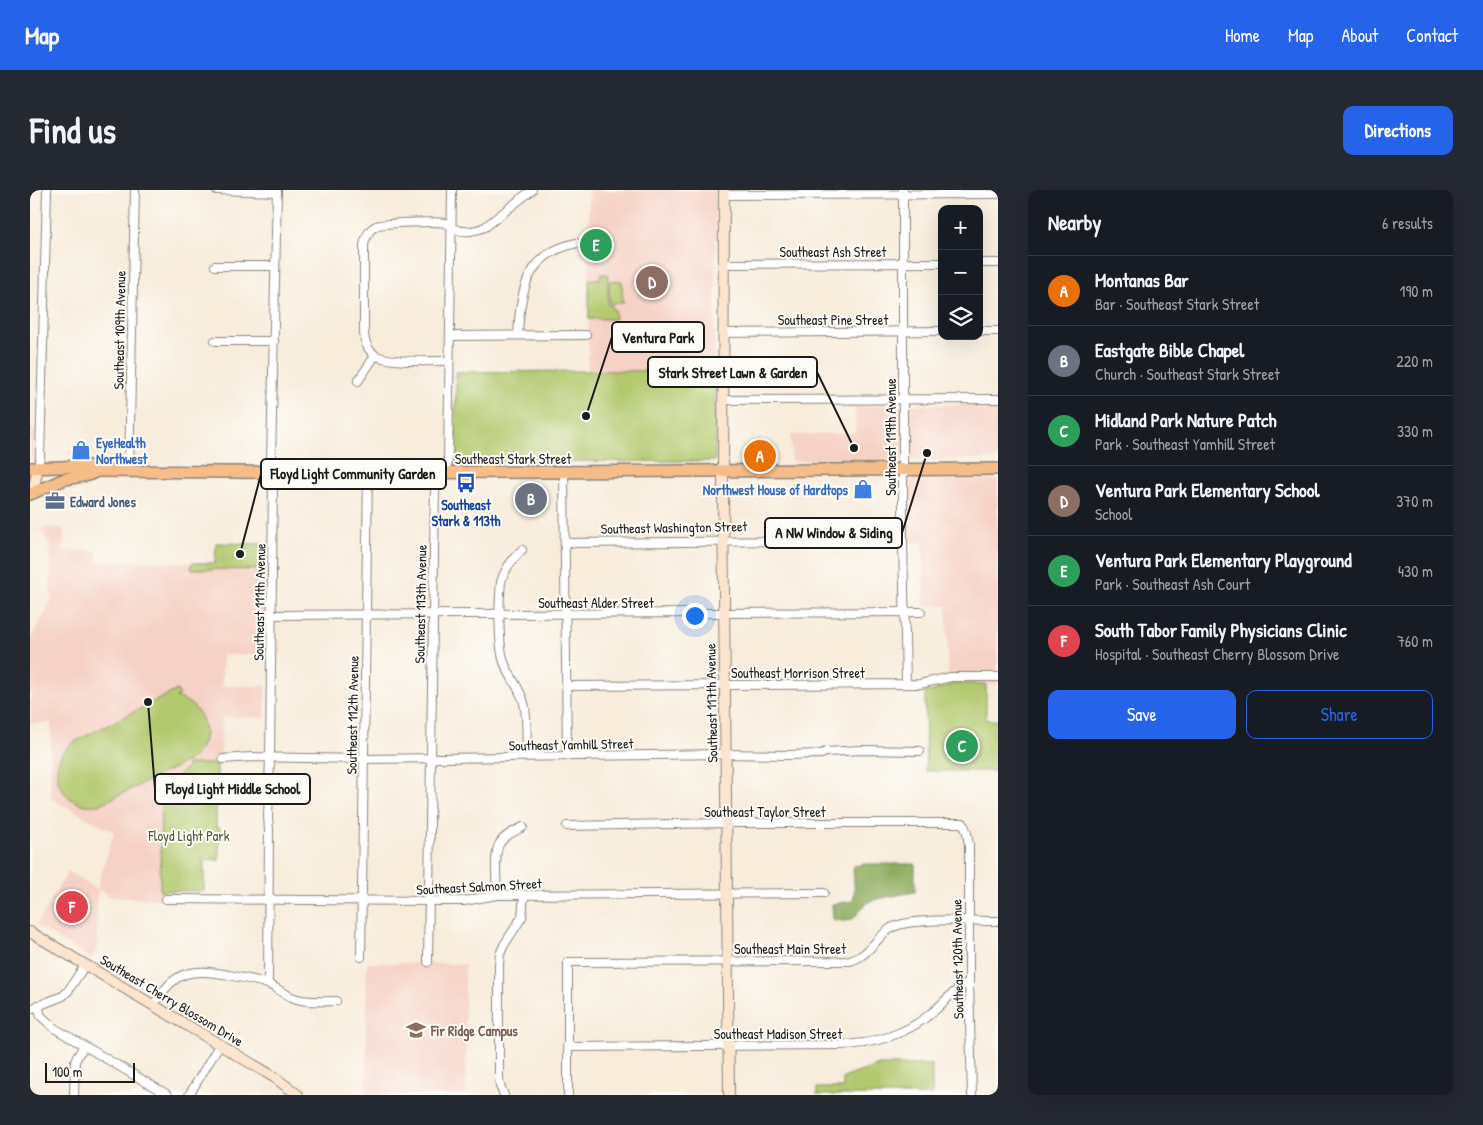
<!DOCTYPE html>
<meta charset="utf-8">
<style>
:root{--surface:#171b24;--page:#242831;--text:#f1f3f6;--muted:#9ea1a6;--line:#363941;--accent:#2563eb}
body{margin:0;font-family:"Patrick Hand",sans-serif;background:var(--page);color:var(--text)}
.controls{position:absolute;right:15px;top:15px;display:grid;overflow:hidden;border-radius:10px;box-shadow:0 5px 20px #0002}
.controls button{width:45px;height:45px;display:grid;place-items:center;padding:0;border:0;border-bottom:1px solid var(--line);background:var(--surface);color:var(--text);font:25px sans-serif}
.scale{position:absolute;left:15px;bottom:12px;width:90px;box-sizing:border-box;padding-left:5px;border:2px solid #1c1c1c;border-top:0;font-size:14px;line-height:18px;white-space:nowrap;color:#1c1c1c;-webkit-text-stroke:4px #fdfcf7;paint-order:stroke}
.you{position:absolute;left:664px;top:425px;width:18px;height:18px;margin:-12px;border:4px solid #fff;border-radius:50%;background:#1a73e8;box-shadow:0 0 0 8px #1a73e833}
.badge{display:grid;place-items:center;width:32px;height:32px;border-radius:50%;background:var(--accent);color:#fff;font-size:16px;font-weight:700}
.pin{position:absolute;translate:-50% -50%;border:2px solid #fff;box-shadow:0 1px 5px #0006}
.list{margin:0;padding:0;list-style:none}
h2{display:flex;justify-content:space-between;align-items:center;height:65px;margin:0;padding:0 20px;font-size:21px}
h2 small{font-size:16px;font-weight:400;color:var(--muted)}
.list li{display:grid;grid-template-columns:32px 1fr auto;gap:15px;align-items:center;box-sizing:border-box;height:70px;padding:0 20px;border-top:1px solid var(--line)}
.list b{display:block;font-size:19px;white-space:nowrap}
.list p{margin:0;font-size:16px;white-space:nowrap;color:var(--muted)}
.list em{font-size:16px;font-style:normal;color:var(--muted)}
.actions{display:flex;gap:10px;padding:15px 20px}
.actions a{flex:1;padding:11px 0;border:1px solid var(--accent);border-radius:10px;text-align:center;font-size:18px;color:var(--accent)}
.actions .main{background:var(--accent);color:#fff}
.icon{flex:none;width:28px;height:28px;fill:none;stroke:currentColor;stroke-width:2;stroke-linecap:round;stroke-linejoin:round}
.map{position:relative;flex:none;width:968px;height:905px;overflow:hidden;border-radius:10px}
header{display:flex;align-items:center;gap:30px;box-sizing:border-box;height:70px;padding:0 25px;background:var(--accent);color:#fff}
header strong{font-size:24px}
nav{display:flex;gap:28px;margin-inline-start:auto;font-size:18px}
.intro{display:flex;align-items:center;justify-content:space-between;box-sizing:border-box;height:120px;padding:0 30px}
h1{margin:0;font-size:35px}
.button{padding:12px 22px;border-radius:10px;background:var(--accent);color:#fff;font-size:18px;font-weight:700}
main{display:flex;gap:30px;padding:0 30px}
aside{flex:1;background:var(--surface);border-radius:10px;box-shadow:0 5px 20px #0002}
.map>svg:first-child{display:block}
</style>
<header>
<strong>Map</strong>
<nav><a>Home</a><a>Map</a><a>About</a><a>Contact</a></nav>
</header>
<div class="intro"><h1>Find us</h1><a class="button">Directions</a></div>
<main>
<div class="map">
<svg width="968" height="905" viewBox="0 0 968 905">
<rect width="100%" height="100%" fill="#fdfcf7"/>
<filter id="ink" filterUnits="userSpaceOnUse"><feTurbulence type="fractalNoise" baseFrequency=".02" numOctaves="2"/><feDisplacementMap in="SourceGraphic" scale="10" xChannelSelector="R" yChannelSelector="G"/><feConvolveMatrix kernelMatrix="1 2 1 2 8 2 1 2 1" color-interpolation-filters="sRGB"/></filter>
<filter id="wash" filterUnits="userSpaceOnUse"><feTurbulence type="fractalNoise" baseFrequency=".0096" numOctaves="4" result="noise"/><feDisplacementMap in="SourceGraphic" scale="20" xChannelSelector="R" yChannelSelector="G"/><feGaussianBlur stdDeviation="1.12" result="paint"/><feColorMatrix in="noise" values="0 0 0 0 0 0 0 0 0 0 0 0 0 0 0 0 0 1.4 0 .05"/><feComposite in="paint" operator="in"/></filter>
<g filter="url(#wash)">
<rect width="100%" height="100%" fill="#f8ecdb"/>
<g fill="#f6d1c5">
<polygon points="559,0 686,0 685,180 558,181"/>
<polygon points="968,214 968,269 761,271 761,245 825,243 825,216"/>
<polygon points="0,239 5,239 5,265 0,271"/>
<polygon points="877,290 968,290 968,494 918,495 917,416 894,415 893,353 879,352"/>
<polygon points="9,338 34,338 34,360 67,360 67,371 184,372 185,353 238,354 237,465 192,465 192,496 236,496 236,528 192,527 191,567 187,567 187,574 157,574 157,578 132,599 130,709 81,707 67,699 67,760 61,769 6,735 38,682 67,699 84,642 20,608 21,533 0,533 0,448 19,417 22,405 20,402 20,357 19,352"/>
<polygon points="337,773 435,774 436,905 336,905"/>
</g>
<g fill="#b3c96e" stroke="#687245">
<polygon points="571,84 578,84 578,115 582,115 582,119 585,120 585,129 559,129 559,89 570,89"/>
<polygon points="579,91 592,91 593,113 580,113"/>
<polygon points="685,180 685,271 425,272 426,182"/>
<polygon points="186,353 234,354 234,380 161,379 162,373 185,373"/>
<polygon points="923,494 956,494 956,530 968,530 968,581 896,581 895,502 904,501"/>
<path d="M147 500 150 505 146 507C177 516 186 552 158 571L69 615C29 621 10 572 46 551Z"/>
<polygon points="157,574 187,574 186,638 190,638 189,670 174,670 174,701 130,701 131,599 157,578"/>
<polygon points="849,875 902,875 902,905 787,905 787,898 813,898 813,888"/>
</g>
<path fill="#8ead61" stroke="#55643e" d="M835 674H885V702C876 704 845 708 839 712 822 724 831 734 803 730L802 714 823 711C826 700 823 688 823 676Z"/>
</g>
<g filter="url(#ink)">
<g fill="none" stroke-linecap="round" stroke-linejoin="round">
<defs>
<g id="street">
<polyline points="186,0 247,2"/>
<polyline points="873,0 873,350 876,494"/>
<polyline points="694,5 968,4"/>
<polyline points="949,73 968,73"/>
<polyline points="694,74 912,73"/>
<polyline points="185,76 245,76"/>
<polyline points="949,141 968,141"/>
<polyline points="693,143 912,141"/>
<path d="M488 145C490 100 497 63 547 53"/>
<polyline points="420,146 556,145"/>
<polyline points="185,151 244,151"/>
<path d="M419 171C403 171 356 173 345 165 336 159 334 150 334 141V55C336 47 338 40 346 36 351 33 408 31 415 33 419 34 422 38 425 39 434 43 447 41 455 37L502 0"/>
<polyline points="328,191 345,166"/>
<polyline points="693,210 968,209"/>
<polyline points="8,277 10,267 17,0"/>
<polyline points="99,281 105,0"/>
<polyline points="534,282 537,566"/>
<polyline points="536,353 873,350"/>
<path d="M492 360C482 369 475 378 471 392 469 410 468 455 474 472 479 486 490 498 494 513 498 530 496 549 497 566"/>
<polyline points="241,425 891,422"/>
<polyline points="537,496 890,494 921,487 968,487"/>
<polyline points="193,569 221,567 334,569 695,564 758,565 791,564 796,562 831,560 890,561"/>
<polyline points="537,636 696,633 933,633 937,643 939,655 939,792 942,905"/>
<path d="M467 705C467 693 463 662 470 653 475 645 485 641 493 637"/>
<polyline points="136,709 399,711 434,711 467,705 794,703"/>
<polyline points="331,767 338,283"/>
<polyline points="398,772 405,294 418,273 422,0"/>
<polyline points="238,794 239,640 238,627 240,568 243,292 241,272 247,0"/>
<polyline points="8,815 11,826 24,838 138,905"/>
<path d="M124 815C144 780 162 778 199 785 211 788 224 789 237 794 246 797 254 804 264 808 277 813 293 811 306 811"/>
<polyline points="0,819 33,806 38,801 55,775"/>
<path d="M537 857 808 855C843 855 878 844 904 821 917 810 924 799 939 792"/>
<polyline points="44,905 45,872 47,867 54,856"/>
<polyline points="159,905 190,854"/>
<polyline points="474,905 470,896 469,887 469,774 470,764 474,755 492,727 494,705"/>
<path d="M538 905V772L820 771C840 765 845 748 861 738 881 727 943 731 968 731"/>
</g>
<g id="secondary">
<polyline points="694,0 693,303 699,905"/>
<polyline points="3,303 8,277"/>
<polyline points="0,742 244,887 268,905"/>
</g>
<g id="primary">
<polyline points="0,278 58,276 67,281 344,283 968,279"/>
<polyline points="0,304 35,289 58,285 67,281"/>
</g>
</defs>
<use href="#street" stroke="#8a847c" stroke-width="10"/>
<use href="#secondary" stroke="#8a847c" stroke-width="12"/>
<use href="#primary" stroke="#8a847c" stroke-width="14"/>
<use href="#street" stroke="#fff" stroke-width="8"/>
<use href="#secondary" stroke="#fce5cf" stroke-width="10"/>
<use href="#primary" stroke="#f7bd88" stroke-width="11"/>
</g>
</g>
<defs>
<symbol id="shop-bare" viewBox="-9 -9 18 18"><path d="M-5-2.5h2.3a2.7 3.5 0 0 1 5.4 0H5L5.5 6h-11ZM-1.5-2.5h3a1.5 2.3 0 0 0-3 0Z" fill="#3f7fe0" stroke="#fdfcf7" stroke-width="2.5" paint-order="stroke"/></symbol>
<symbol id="bus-bare" viewBox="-9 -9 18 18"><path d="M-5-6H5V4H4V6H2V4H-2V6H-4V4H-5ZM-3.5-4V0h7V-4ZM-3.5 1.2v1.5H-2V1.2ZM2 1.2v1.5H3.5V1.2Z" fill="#1a4fb4" stroke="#fdfcf7" stroke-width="2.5" paint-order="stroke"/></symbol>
<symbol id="office-bare" viewBox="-9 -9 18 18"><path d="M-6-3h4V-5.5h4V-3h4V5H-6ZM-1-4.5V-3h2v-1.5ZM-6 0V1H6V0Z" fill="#5c6f8a" stroke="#fdfcf7" stroke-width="2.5" paint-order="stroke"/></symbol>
<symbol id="school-bare" viewBox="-9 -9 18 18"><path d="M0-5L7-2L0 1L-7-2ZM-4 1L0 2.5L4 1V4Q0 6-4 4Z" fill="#8d6e63" stroke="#fdfcf7" stroke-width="2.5" paint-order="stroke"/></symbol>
</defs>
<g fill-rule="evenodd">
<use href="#shop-bare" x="37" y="246" width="28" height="28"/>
<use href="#bus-bare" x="422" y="279" width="28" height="28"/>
<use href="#shop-bare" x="819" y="285" width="28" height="28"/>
<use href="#office-bare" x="11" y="297" width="28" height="28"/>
<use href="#school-bare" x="372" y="826" width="28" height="28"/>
</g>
<g text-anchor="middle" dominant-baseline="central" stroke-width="4" stroke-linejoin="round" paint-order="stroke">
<g font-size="14" fill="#1c1c1c" stroke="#fdfcf7">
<text x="803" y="61">Southeast Ash Street</text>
<text x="803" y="129">Southeast Pine Street</text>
<text transform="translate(89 140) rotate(-89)">Southeast 109th Avenue</text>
<text transform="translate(860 247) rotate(-90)">Southeast 119th Avenue</text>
<text x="483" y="268">Southeast Stark Street</text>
<text transform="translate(644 337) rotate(-1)">Southeast Washington Street</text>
<text transform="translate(229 412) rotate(-89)">Southeast 111th Avenue</text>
<text x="566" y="412">Southeast Alder Street</text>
<text transform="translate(390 414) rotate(-89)">Southeast 113th Avenue</text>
<text x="768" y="482">Southeast Morrison Street</text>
<text transform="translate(681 513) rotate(-91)">Southeast 117th Avenue</text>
<text transform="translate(322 525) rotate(-89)">Southeast 112th Avenue</text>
<text transform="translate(541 554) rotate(-1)">Southeast Yamhill Street</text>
<text x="735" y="621">Southeast Taylor Street</text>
<text transform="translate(449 696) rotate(-3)">Southeast Salmon Street</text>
<text x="760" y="758">Southeast Main Street</text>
<text transform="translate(927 769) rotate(-91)">Southeast 120th Avenue</text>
<text transform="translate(142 810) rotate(31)">Southeast Cherry Blossom Drive</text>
<text x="748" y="843">Southeast Madison Street</text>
</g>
<g font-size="14" font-weight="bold" fill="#366cbe" stroke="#fdfcf7" text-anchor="start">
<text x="66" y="252">EyeHealth<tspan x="66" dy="16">Northwest</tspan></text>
<text x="818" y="299" text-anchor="end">Northwest House of Hardtops</text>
</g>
<g font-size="14" font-weight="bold" fill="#4e5e75" stroke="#fdfcf7" text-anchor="start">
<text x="40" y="311">Edward Jones</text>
</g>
<g font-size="14" font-weight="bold" fill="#164399" stroke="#fdfcf7">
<text x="436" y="314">Southeast<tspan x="436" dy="16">Stark &amp; 113th</tspan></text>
</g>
<g font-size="14" fill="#515939" stroke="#fdfcf7">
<text x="159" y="645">Floyd Light Park</text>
</g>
<g font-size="14" font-weight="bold" fill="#785e54" stroke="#fdfcf7" text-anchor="start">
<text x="401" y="840">Fir Ridge Campus</text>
</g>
</g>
<path fill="none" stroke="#1c1c1c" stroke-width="2" d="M556 226L582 147M824 258L787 182M210 364L231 284M897 263L872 343M118 512L125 599"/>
<g fill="#1c1c1c" stroke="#fdfcf7" stroke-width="2">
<circle cx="556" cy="226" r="5"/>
<circle cx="824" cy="258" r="5"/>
<circle cx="210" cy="364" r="5"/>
<circle cx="897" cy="263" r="5"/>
<circle cx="118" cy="512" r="5"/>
</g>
<g fill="#fdfcf7" stroke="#1c1c1c" stroke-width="2">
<rect x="582" y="132" width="92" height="30" rx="5"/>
<rect x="618" y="167" width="169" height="30" rx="5"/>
<rect x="231" y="269" width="185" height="30" rx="5"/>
<rect x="735" y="328" width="137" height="30" rx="5"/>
<rect x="125" y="584" width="155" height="30" rx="5"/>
</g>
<g font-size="15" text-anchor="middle" font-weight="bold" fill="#1c1c1c">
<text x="628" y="153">Ventura Park</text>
<text x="703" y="188">Stark Street Lawn &amp; Garden</text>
<text x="323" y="289">Floyd Light Community Garden</text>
<text x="804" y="348">A NW Window &amp; Siding</text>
<text x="203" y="604">Floyd Light Middle School</text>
</g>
</svg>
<div class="controls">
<button>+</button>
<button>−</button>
<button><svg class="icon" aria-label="layers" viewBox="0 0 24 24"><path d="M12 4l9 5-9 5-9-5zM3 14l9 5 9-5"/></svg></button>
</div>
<div class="scale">100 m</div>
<div class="you"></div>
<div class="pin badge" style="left:730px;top:266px;background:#e8710a">A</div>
<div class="pin badge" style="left:501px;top:309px;background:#6b7280">B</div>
<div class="pin badge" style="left:932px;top:556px;background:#2e9e5b">C</div>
<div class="pin badge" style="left:622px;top:92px;background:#8d6e63">D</div>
<div class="pin badge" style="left:566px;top:55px;background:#2e9e5b">E</div>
<div class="pin badge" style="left:42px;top:717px;background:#e0444e">F</div>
</div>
<aside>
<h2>Nearby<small>6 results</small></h2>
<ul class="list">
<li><span class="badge" style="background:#e8710a">A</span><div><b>Montanas Bar</b><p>Bar · Southeast Stark Street</p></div><em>190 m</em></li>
<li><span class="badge" style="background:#6b7280">B</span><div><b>Eastgate Bible Chapel</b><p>Church · Southeast Stark Street</p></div><em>220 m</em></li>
<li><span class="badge" style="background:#2e9e5b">C</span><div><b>Midland Park Nature Patch</b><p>Park · Southeast Yamhill Street</p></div><em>330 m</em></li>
<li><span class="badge" style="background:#8d6e63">D</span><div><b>Ventura Park Elementary School</b><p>School</p></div><em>370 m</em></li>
<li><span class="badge" style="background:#2e9e5b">E</span><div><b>Ventura Park Elementary Playground</b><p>Park · Southeast Ash Court</p></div><em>430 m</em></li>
<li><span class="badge" style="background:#e0444e">F</span><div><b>South Tabor Family Physicians Clinic</b><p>Hospital · Southeast Cherry Blossom Drive</p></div><em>760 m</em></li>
</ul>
<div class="actions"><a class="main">Save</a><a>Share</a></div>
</aside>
</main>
